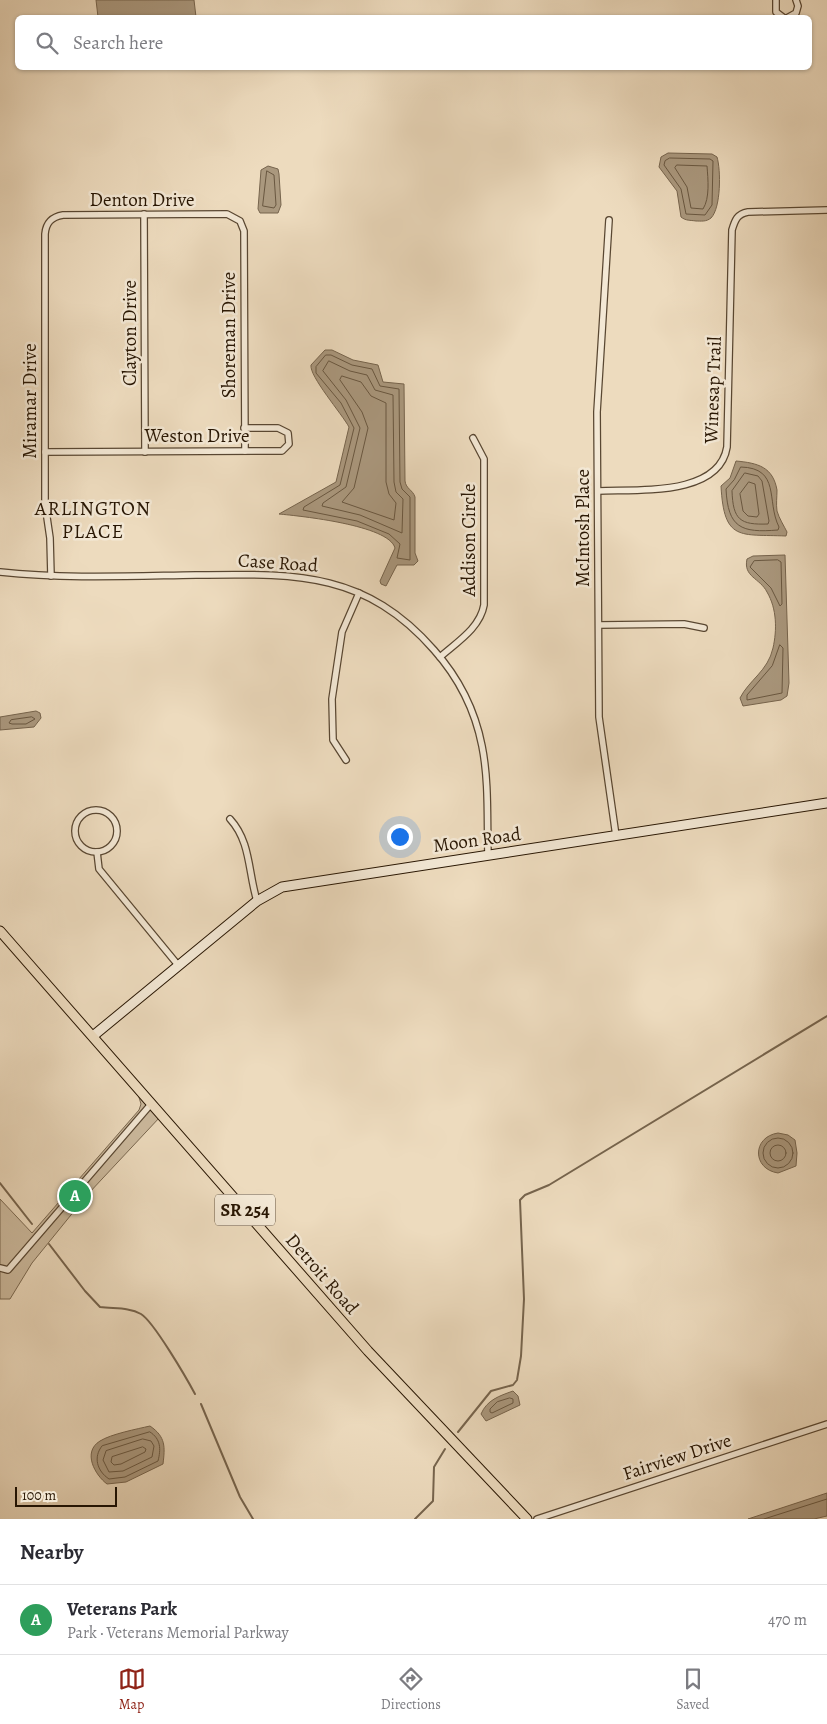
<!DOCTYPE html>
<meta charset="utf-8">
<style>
:root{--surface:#fff;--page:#f7f7f7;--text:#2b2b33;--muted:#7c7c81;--line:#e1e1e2;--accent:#8f2418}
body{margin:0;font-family:Alegreya,serif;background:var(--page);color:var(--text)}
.scale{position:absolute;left:15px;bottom:12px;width:102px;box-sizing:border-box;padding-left:5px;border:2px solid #281603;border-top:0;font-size:14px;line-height:18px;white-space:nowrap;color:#281603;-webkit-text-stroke:4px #f3e8d5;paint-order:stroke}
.you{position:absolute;left:399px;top:836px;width:18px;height:18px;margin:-12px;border:4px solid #fff;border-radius:50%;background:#1a73e8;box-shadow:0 0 0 8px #1a73e833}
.badge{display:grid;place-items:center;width:32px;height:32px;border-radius:50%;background:var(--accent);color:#fff;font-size:16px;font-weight:700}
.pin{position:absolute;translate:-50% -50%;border:2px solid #fff;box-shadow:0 1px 5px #0006}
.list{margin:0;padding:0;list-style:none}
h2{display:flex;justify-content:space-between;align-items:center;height:65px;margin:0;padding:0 20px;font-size:21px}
h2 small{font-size:16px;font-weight:400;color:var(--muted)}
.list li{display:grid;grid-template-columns:32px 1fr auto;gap:15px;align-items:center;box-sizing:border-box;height:70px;padding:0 20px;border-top:1px solid var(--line)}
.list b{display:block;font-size:19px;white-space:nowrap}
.list p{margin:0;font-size:16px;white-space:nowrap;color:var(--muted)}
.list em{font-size:16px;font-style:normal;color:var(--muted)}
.icon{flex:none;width:28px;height:28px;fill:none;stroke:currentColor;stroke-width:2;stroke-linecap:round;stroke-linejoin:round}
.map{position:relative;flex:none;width:827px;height:1519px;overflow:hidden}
.search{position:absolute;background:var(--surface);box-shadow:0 1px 4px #0004;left:15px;right:15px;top:15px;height:55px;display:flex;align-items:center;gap:12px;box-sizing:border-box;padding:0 18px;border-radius:8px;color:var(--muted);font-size:19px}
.sheet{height:135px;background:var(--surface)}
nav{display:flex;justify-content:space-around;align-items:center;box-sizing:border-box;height:70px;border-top:1px solid var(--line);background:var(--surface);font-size:14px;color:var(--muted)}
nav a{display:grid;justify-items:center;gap:2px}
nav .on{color:var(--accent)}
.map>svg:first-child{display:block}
</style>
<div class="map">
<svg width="827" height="1519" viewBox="0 0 827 1519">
<rect width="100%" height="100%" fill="#eddbbe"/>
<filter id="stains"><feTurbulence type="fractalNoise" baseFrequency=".004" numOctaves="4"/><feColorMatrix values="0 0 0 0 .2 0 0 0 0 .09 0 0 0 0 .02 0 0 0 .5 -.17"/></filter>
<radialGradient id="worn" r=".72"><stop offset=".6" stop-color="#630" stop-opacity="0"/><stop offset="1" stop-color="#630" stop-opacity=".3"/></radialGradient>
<polygon fill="#ccba9e" stroke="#7a6850" points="138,1094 160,1117 88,1194 32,1263 10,1299 0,1299 0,1199 32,1233 139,1110 141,1104"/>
<g fill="#aa987e" stroke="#76644d">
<polygon points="96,0 194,0 196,17 98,17"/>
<path d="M668 153 712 154 717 157C721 170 721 208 711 218 706 222 701 221 696 221 690 220 686 221 681 217L677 191 659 167 661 157Z"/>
<polygon points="268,166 278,169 279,174 281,205 278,213 260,213 258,209 261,170"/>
<path d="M325 350H332L353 360 378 365 383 382 404 384 405 481C406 489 413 490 415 497V553L418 561 414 565H397L386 586 381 584 380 581 395 548C389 525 300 516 279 514L336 482 349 427C342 414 309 376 311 365Z"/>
<path d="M736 461C758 463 773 467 777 490 777 497 776 504 777 511 779 518 784 526 787 532L786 536C740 534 724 542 721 486L730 478Z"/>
<path d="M785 555 789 683 787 696 781 700 743 706 740 698C749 680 768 671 773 648 777 630 777 609 767 592 760 578 743 577 747 559L753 556Z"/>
<polygon points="36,711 40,713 41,718 34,727 0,730 0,717"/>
<path d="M778 1133 788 1135 795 1140 797 1153 796 1166 778 1173C752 1169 752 1137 778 1133Z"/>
<path d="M513 1391 518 1396 520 1405 486 1421 481 1414C487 1400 499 1396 513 1391Z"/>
<path d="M150 1426C166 1437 165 1447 163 1464L126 1482 107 1484C95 1475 82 1452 100 1441 111 1434 137 1429 150 1426Z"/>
<polygon points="827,1493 827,1516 814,1519 748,1519"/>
</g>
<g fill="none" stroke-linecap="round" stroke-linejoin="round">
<g stroke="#695740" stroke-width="1">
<polygon points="670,158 710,159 713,161 712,205 705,215 686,214 681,189 664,165 665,161"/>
<path d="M677 165 707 166C708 179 710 198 703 209L691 208 687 187 675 168Z"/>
<polygon points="267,171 274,175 276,205 274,208 263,206"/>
<polygon points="326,355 331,355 352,365 372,369 380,386 399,389 400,482 402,489 410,497 410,560 397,558 400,544 389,534 357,521 303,510 304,507 340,485 354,428 341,403 316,373 316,367"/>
<polygon points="329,361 350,371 367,375 375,390 393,395 394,482 396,492 403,499 402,533 360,515 322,506 323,503 346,487 360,428 346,400 323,371"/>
<polygon points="342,376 361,382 371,396 386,403 386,482 389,494 396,503 394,520 342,502 354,488 368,428 362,412 340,380"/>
<path d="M741 467C781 468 766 501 779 527L778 530C741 533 728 528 726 489L734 480Z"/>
<path d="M745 473 758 476 762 481 769 521 768 524C740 525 733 520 732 491Z"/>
<polygon points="749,482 755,484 759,514 757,517 748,516 743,511 740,494"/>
<polygon points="778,560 781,562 782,604 780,606 771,588 750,567 754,561"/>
<polygon points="780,645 783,648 782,693 747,700 747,695 772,666"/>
<polygon points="32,717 35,719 26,724 12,724 9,723 11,720"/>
<circle cx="778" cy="1153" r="15"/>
<circle cx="778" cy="1153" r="8"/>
<polygon points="510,1398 513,1399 513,1403 492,1413 490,1412 490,1409 497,1402"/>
<path d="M150 1432C161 1439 161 1449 158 1461L125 1477 109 1479C97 1471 93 1457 102 1446Z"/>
<polygon points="143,1439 151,1441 154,1446 152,1457 123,1471 109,1472 103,1460 106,1451"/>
<polygon points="143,1447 146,1449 145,1452 121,1464 114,1465 111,1462 112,1457"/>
<polyline points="764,1519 827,1499"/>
</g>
<g stroke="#76644d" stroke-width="2">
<polyline points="0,1183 32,1224"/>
<path d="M49 1244 85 1291 100 1307C114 1309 129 1307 141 1314 154 1322 187 1379 195 1394"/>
<polyline points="201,1404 240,1497 253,1519"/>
<polyline points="458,1432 491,1391 513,1385 517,1380 521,1356 524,1299 520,1200 525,1195 549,1185 827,1016"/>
<polyline points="415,1519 433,1501 434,1467 445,1449"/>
</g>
<defs>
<g id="street">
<polyline points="776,0 776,12 784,18"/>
<polyline points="787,18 796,13 798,6 796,0"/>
<polyline points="144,214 145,452"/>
<polyline points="609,220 597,412 599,717 616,836"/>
<polyline points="45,452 282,451 289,444 288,433 278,428 244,428"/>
<path d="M598 491C636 489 719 497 727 447L732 230C735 220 737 214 748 212L827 210"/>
<path d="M0 572C65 579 131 576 196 575 293 574 364 570 434 650 458 677 475 710 482 746 489 781 487 819 488 855"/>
<path d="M51 576 50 538 45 504V234C46 223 51 217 63 215L227 214 240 221 244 231 245 451"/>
<polyline points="599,625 684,624 704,628"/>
<path d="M440 657C457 642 480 628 484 605V459L473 438"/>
<polyline points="346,760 333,740 332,699 342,632 359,593"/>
<circle cx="96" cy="831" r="21"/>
<path d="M230 819C251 842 248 872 257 901"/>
<polyline points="97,852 99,869 178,965"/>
<polyline points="0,1268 8,1270 152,1103"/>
<polyline points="537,1519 827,1424"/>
</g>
<polyline id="secondary" points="93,1036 257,901 282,887 827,803"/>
<polyline id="primary" points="0,931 368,1351 527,1519"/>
</defs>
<use href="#street" stroke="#594732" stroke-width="8"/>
<use href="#secondary" stroke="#281603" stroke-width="11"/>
<use href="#primary" stroke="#281603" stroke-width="11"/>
<use href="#street" stroke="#f3e8d5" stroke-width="5.5"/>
<use href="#secondary" stroke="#f3e8d5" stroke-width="9"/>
<use href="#primary" stroke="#eddbbe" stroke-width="9"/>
</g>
<g text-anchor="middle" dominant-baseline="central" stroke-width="5" stroke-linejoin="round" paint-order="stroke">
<rect fill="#f3e8d5" stroke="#655542" stroke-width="1" x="215" y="1194.5" width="60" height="31" rx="4"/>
<g font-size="18" font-weight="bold" fill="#281603">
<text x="245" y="1210">SR 254</text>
</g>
<g font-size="19" fill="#281603" stroke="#f3e8d5">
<text x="142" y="200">Denton Drive</text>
<text transform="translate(130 333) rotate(-90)">Clayton Drive</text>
<text transform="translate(229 335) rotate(-90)">Shoreman Drive</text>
<text transform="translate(713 390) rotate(-88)">Winesap Trail</text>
<text transform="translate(30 401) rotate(-90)">Miramar Drive</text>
<text x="197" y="436">Weston Drive</text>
<text transform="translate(583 528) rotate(-90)">McIntosh Place</text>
<text transform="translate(469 540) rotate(-90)">Addison Circle</text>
<text transform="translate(278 563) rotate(4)">Case Road</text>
<text transform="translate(477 840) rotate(-8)">Moon Road</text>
<text transform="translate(322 1274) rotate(49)">Detroit Road</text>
<text transform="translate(677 1457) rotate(-18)">Fairview Drive</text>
</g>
<g font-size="20" letter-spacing="1" fill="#281603" stroke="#f3e8d5">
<text x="93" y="508">ARLINGTON<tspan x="93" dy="23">PLACE</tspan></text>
</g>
</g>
<rect width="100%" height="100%" filter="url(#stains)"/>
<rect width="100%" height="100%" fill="url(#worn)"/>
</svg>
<div class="scale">100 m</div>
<div class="you"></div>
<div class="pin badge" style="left:75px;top:1196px;background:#2e9e5b">A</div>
<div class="search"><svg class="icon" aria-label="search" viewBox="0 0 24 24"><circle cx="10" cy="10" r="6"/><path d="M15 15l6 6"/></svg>Search here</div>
</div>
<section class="sheet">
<h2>Nearby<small></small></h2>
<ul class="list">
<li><span class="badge" style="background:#2e9e5b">A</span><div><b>Veterans Park</b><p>Park · Veterans Memorial Parkway</p></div><em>470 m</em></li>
</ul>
</section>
<nav>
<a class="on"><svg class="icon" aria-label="map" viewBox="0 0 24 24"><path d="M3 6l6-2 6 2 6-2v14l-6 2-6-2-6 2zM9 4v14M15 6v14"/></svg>Map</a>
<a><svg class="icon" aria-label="directions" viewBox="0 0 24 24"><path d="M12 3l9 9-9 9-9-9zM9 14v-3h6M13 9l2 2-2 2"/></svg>Directions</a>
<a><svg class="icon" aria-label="saved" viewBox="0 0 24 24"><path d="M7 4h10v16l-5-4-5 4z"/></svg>Saved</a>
</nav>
